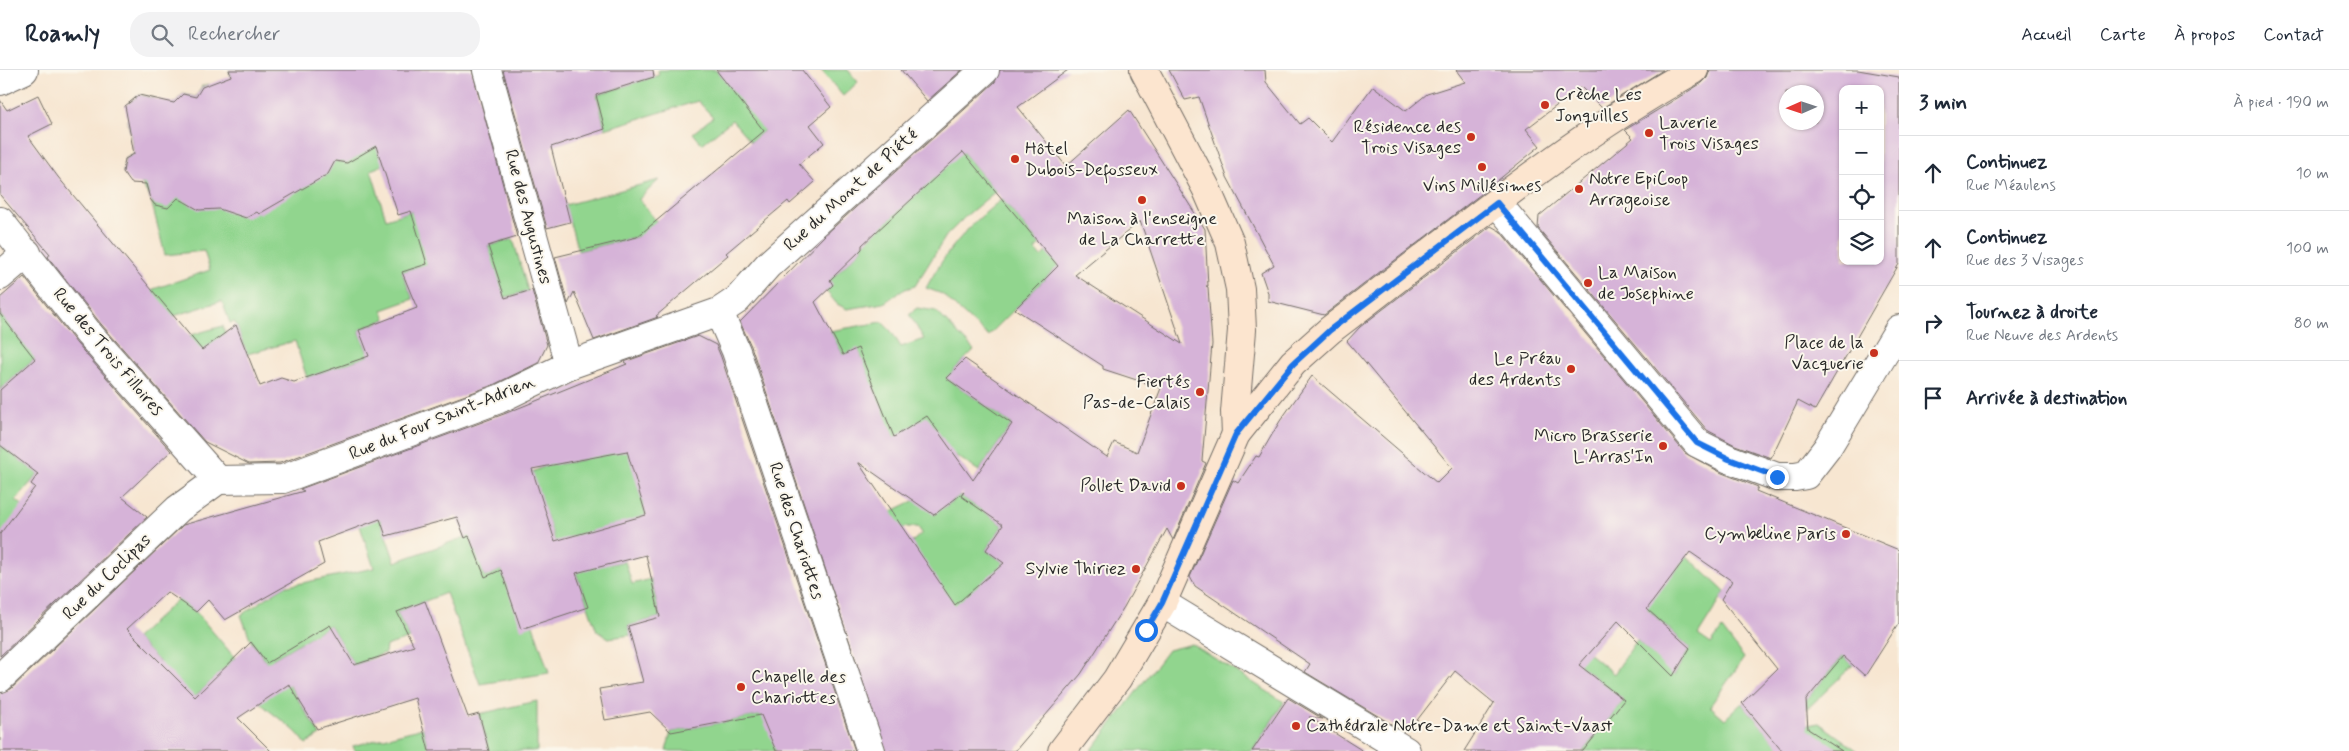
<!DOCTYPE html>
<html lang="fr">
<meta charset="utf-8">
<style>
:root{--surface:#fff;--page:#f2f2f3;--text:#1f2937;--muted:#747a83;--line:#e0e1e3}
body{margin:0;font-family:Mynerve,sans-serif;background:var(--page);color:var(--text)}
.controls{position:absolute;right:15px;top:15px;display:grid;overflow:hidden;border-radius:10px;box-shadow:0 1px 4px #0004}
.controls button{width:45px;height:45px;display:grid;place-items:center;padding:0;border:0;border-bottom:1px solid var(--line);background:var(--surface);color:var(--text);font:25px sans-serif}
.compass{position:absolute;left:1779px;top:15px;width:45px;height:45px;border-radius:50%;background:var(--surface);box-shadow:0 1px 4px #0004;rotate:267deg}
.stop{position:absolute;width:15px;height:15px;margin:-11px;border:4px solid #1a73e8;border-radius:50%;background:#fff}
.stop.end{background:#1a73e8;border-color:#fff;box-shadow:0 1px 5px #0008}
.list{margin:0;padding:0;list-style:none}
h2{display:flex;justify-content:space-between;align-items:center;height:65px;margin:0;padding:0 20px;font-size:21px}
h2 small{font-size:16px;font-weight:400;color:var(--muted)}
.list li{display:grid;grid-template-columns:32px 1fr auto;gap:15px;align-items:center;box-sizing:border-box;height:75px;padding:0 20px;border-top:1px solid var(--line)}
.list b{display:block;font-size:19px;white-space:nowrap}
.list p{margin:0;font-size:16px;white-space:nowrap;color:var(--muted)}
.list em{font-size:16px;font-style:normal;color:var(--muted)}
.icon{flex:none;width:28px;height:28px;fill:none;stroke:currentColor;stroke-width:2;stroke-linecap:round;stroke-linejoin:round}
.map{position:relative;flex:none;width:1899px;height:681px;overflow:hidden}
header{display:flex;align-items:center;gap:30px;box-sizing:border-box;height:70px;padding:0 25px;background:var(--surface);border-bottom:1px solid var(--line)}
header strong{font-size:24px}
nav{display:flex;gap:28px;margin-inline-start:auto;font-size:18px}
.search{width:350px;height:45px;background:var(--page);display:flex;align-items:center;gap:12px;box-sizing:border-box;padding:0 18px;border-radius:20px;color:var(--muted);font-size:19px}
main{display:flex}
aside{flex:1;background:var(--surface)}
.map>svg:first-child{display:block}
</style>
<header>
<strong>Roamly</strong>
<div class="search"><svg class="icon" aria-label="search" viewBox="0 0 24 24"><circle cx="10" cy="10" r="6"/><path d="M15 15l6 6"/></svg>Rechercher</div>
<nav><a>Accueil</a><a>Carte</a><a>À propos</a><a>Contact</a></nav>
</header>
<main>
<div class="map">
<svg width="1899" height="681" viewBox="0 0 1899 681">
<rect width="100%" height="100%" fill="#fbf7ec"/>
<filter id="ink" filterUnits="userSpaceOnUse"><feTurbulence type="fractalNoise" baseFrequency=".02" numOctaves="2"/><feDisplacementMap in="SourceGraphic" scale="10" xChannelSelector="R" yChannelSelector="G"/><feConvolveMatrix kernelMatrix="1 2 1 2 8 2 1 2 1" color-interpolation-filters="sRGB"/></filter>
<filter id="wash" filterUnits="userSpaceOnUse"><feTurbulence type="fractalNoise" baseFrequency=".0096" numOctaves="4" result="noise"/><feDisplacementMap in="SourceGraphic" scale="20" xChannelSelector="R" yChannelSelector="G"/><feGaussianBlur stdDeviation="1.12" result="paint"/><feColorMatrix in="noise" values="0 0 0 0 0 0 0 0 0 0 0 0 0 0 0 0 0 1.4 0 .05"/><feComposite in="paint" operator="in"/></filter>
<g filter="url(#wash)">
<rect width="100%" height="100%" fill="#f7e6d1"/>
<g fill="#91d58e" stroke="#5e805c">
<polygon points="229,0 287,0 368,29 383,95 371,100 386,149 411,141 443,190 402,202 413,229 382,240 386,249 359,260 369,286 307,308 295,271 247,284 235,252 230,253 222,231 148,254 127,228 210,200 204,181 165,185 151,130 142,114 123,102 125,89 134,83 128,52 129,33 139,25 154,28 162,41 168,39 183,24 196,27 202,16 209,14 211,20 236,26"/>
<polygon points="658,0 716,0 766,59 751,72 732,50 702,74 693,63 713,47 698,31 605,59 597,25 659,5"/>
<polygon points="821,0 848,0 858,12 843,26"/>
<polygon points="962,81 996,121 967,145 946,166 915,216 902,220 884,233 847,239 837,234 826,221 832,215 830,210 862,179 862,175"/>
<polygon points="659,110 639,129 660,156 653,163 578,181 565,135"/>
<path d="M1002 129 1040 174 1035 180 1041 187 1081 144 1116 172 1053 201 988 266 942 224 926 218C948 178 967 157 1002 129Z"/>
<polygon points="513,169 528,221 499,229 488,176"/>
<polygon points="917,238 936,241 974,280 946,308 1012,354 979,401 955,385 903,393 858,279 843,285 830,261 882,252 891,261 901,277 924,269 909,244"/>
<polygon points="0,244 37,287 0,320"/>
<polygon points="223,256 232,289 218,324 184,267"/>
<polygon points="644,365 636,408 646,445 611,494 625,491 632,514 651,509 660,547 628,556 631,565 609,568 597,561 576,503 556,474 532,402 559,390 560,394 581,390"/>
<polygon points="0,375 38,404 16,430 26,438 0,464"/>
<polygon points="960,425 1003,455 986,480 1024,507 941,547 912,472 922,463 918,457 906,457 886,465 888,443 917,429 945,437"/>
<path d="M377 440 395 492 471 465 485 507 501 500 533 555 549 603 480 614 446 523 397 542 410 568 386 576 385 583 354 595 330 555 273 589 320 665 306 674C293 654 271 646 256 628L257 602 266 592 251 571 241 545 283 517 374 498 357 447Z"/>
<polygon points="1687,486 1725,522 1698,565 1711,574 1722,559 1744,588 1710,636 1711,637 1725,649 1742,633 1781,679 1808,655 1819,653 1858,681 1842,681 1832,675 1826,681 1583,681 1624,630 1575,592 1587,582 1614,604 1637,570 1674,605 1690,578 1640,532 1672,505"/>
<polygon points="178,529 196,542 235,588 190,632 159,591 136,568"/>
<polygon points="1192,574 1284,632 1252,681 1091,681 1168,580"/>
<polygon points="1843,586 1853,595 1807,639 1806,630"/>
<polygon points="537,631 537,681 489,681 479,644"/>
<polygon points="791,639 776,681 666,681 671,662"/>
<polygon points="423,658 429,681 355,681 353,676"/>
</g>
<g id="blocks">
<g fill="#d6b3d8" fill-rule="evenodd">
<polygon points="229,0 472,0 517,167 488,176 505,228 532,220 547,275 538,293 493,315 280,393 249,394 205,372 101,254 48,187 50,184 0,125 0,30 7,40 38,25 52,54 28,66 58,107 202,280 236,255 260,316 281,308 294,312 369,286 359,260 417,238 402,202 427,194 411,141 398,145 376,76 347,93 335,91 328,104 259,144 257,142 246,148 219,139 199,140 178,128 168,138 155,135 150,129 146,114 131,113 123,102 125,89 134,84 125,36 139,25 174,33 183,24 196,27 202,17 231,6"/>
<polygon points="503,0 653,0 654,7 596,25 605,59 551,77 570,152 547,158"/>
<polygon points="716,0 802,0 831,37 810,55 824,73 799,94 815,112 790,134 788,131 726,183 728,185 656,246 658,247 594,270 574,222 568,234 555,187 637,167 764,61"/>
<polygon points="901,0 962,0 927,31"/>
<path d="M1000 0H1068L1018 37 1066 96 1129 40 1205 159 1208 216H1206L1208 217 1212 274 1202 391 1206 393 1173 470 1167 459 1124 537 1081 604 1015 681H886L751 276 740 252 825 165 995 12ZM963 82 1058 196 1015 239 1103 296V299L1161 318 1137 382 1114 372 1107 387 965 289 946 308 1012 354 973 410 927 346 894 367 858 278 843 285 815 232 833 215 830 210 862 179V175ZM1140 151 1144 162 1182 274 1075 205ZM858 392 934 445 964 422 961 426 1003 455 986 480 1004 493 955 535Z"/>
<polygon points="1169,0 1265,0 1266,12 1300,54 1308,48 1332,72 1373,16 1406,41 1427,24 1465,12 1456,0 1663,0 1602,38 1581,17 1526,59 1540,76 1481,124 1324,245 1268,231 1268,223 1261,203 1274,195 1227,107 1199,27 1185,30"/>
<path d="M1710 0H1858L1899 7V194L1815 340 1798 331 1771 388 1735 375 1707 360 1538 158 1539 146 1633 68 1625 60 1702 13 1707 8ZM1843 19H1880V191H1843ZM1786 22H1816V52H1786Z"/>
<polygon points="1491,156 1500,161 1685,383 1722,403 1758,417 1756,421 1899,480 1899,553 1865,606 1843,586 1806,630 1808,659 1842,681 1782,681 1742,633 1777,599 1721,529 1732,511 1690,482 1647,539 1690,578 1673,606 1618,551 1579,595 1624,630 1583,681 1464,681 1494,633 1455,601 1411,658 1396,657 1305,602 1310,594 1195,516 1190,507 1233,410 1238,413 1256,386 1259,387 1280,351 1312,306 1437,413 1452,398 1347,271 1360,257"/>
<polygon points="24,207 77,274 171,381 122,427 147,447 0,586 0,464 35,417 31,414 38,404 0,375 0,320 35,289 0,244 0,228"/>
<path d="M698 266 716 275 721 287 855 681H776L761 645 671 662 650 642 605 650 599 619 643 612 628 556 660 547 646 485 576 503 588 537 521 559 501 500 485 507 469 466 465 468 457 447 386 466 380 449 318 472 324 494 225 550 208 530 196 542 167 522 127 559 195 627 251 572 267 593 330 555 354 595 414 576 397 542 425 531 468 647 479 644 489 681H429L415 628 317 659 289 614 238 648 271 681H0V623L11 619 183 455 304 421 300 419 504 344 627 294 624 292ZM627 381 646 445 555 471 532 399Z"/>
<polygon points="1288,628 1323,649 1309,647 1363,681 1252,681"/>
</g>
</g>
</g>
<g filter="url(#ink)">
<use href="#blocks" fill-opacity="0" stroke="#726c65" stroke-width="1"/>
<g fill="none" stroke-linecap="round" stroke-linejoin="round">
<defs>
<g id="street">
<polyline points="487,0 569,295"/>
<polyline points="0,11 24,0"/>
<polyline points="1497,133 1697,373 1729,389 1777,407 1795,407 1806,405 1827,378 1899,259"/>
<polyline points="0,151 89,264 218,410"/>
<polyline points="0,206 27,183"/>
<polyline points="719,242 736,281 871,681"/>
<polyline points="218,410 283,409 499,329 569,295 719,242 737,230 768,195 985,0"/>
<polyline points="1162,533 1406,681"/>
<polyline points="0,608 178,439 218,410"/>
</g>
<g id="secondary">
<polyline points="1144,0 1206,118 1230,173 1240,219 1242,260 1235,342 1236,364"/>
<path d="M1062 681 1117 609 1162 533 1236 364 1293 293 1330 260C1449 170 1564 72 1694 0"/>
</g>
</defs>
<use href="#street" stroke="#726c65" stroke-width="30"/>
<use href="#secondary" stroke="#726c65" stroke-width="30"/>
<use href="#street" stroke="#fff" stroke-width="28"/>
<use href="#secondary" stroke="#fce5cf" stroke-width="28"/>
</g>
</g>
<g fill="none" stroke-linecap="round" stroke-linejoin="round" filter="url(#ink)">
<polyline stroke="#1a73e8" stroke-width="6" points="1146,560 1162,533 1236,364 1293,294 1330,260 1497,133 1697,373 1729,389 1777,407"/>
</g>
<g fill="#c8321e" stroke="#fbf7ec" stroke-width="2">
<circle cx="1545" cy="35" r="5"/>
<circle cx="1649" cy="63" r="5"/>
<circle cx="1471" cy="67" r="5"/>
<circle cx="1015" cy="89" r="5"/>
<circle cx="1482" cy="97" r="5"/>
<circle cx="1579" cy="119" r="5"/>
<circle cx="1142" cy="130" r="5"/>
<circle cx="1588" cy="213" r="5"/>
<circle cx="1874" cy="283" r="5"/>
<circle cx="1571" cy="299" r="5"/>
<circle cx="1200" cy="322" r="5"/>
<circle cx="1663" cy="376" r="5"/>
<circle cx="1181" cy="416" r="5"/>
<circle cx="1846" cy="464" r="5"/>
<circle cx="1136" cy="499" r="5"/>
<circle cx="741" cy="617" r="5"/>
<circle cx="1296" cy="656" r="5"/>
</g>
<g text-anchor="middle" dominant-baseline="central" stroke-width="4" stroke-linejoin="round" paint-order="stroke">
<g font-size="18" fill="#2b2b2b" stroke="#fbf7ec" text-anchor="end">
<text x="1555" y="25" text-anchor="start">Crèche Les<tspan x="1555" dy="21">Jonquilles</tspan></text>
<text x="1659" y="53" text-anchor="start">Laverie<tspan x="1659" dy="21">Trois Visages</tspan></text>
<text x="1461" y="57">Résidence des<tspan x="1461" dy="21">Trois Visages</tspan></text>
<text x="1025" y="79" text-anchor="start">Hôtel<tspan x="1025" dy="21">Dubois-Defosseux</tspan></text>
<text x="1589" y="109" text-anchor="start">Notre EpiCoop<tspan x="1589" dy="21">Arrageoise</tspan></text>
<text x="1482" y="116" text-anchor="middle">Vins Millésimes</text>
<text x="1142" y="149" text-anchor="middle">Maison à l'enseigne<tspan x="1142" dy="21">de La Charrette</tspan></text>
<text x="1598" y="203" text-anchor="start">La Maison<tspan x="1598" dy="21">de Josephine</tspan></text>
<text x="1864" y="273">Place de la<tspan x="1864" dy="21">Vacquerie</tspan></text>
<text x="1561" y="289">Le Préau<tspan x="1561" dy="21">des Ardents</tspan></text>
<text x="1190" y="312">Fiertés<tspan x="1190" dy="21">Pas-de-Calais</tspan></text>
<text x="1653" y="366">Micro Brasserie<tspan x="1653" dy="21">L'Arras'In</tspan></text>
<text x="1171" y="416">Pollet David</text>
<text x="1836" y="464">Cymbeline Paris</text>
<text x="1126" y="499">Sylvie Thiriez</text>
<text x="751" y="607" text-anchor="start">Chapelle des<tspan x="751" dy="21">Chariottes</tspan></text>
<text x="1306" y="656" text-anchor="start">Cathédrale Notre-Dame et Saint-Vaast</text>
</g>
<g font-size="18" fill="#2b2b2b" stroke="#fbf7ec">
<text transform="translate(851 120) rotate(-42)">Rue du Mont de Piété</text>
<text transform="translate(528 147) rotate(75)">Rue des Augustines</text>
<text transform="translate(108 282) rotate(50)">Rue des Trois Filloires</text>
<text transform="translate(442 348) rotate(-22)">Rue du Four Saint-Adrien</text>
<text transform="translate(796 461) rotate(72)">Rue des Chariottes</text>
<text transform="translate(107 507) rotate(-44)">Rue du Coclipas</text>
</g>
</g>
</svg>
<div class="controls">
<button>+</button>
<button>−</button>
<button><svg class="icon" aria-label="locate" viewBox="0 0 24 24"><circle cx="12" cy="12" r="6"/><path d="M12 2v4M12 18v4M2 12h4M18 12h4"/></svg></button>
<button><svg class="icon" aria-label="layers" viewBox="0 0 24 24"><path d="M12 4l9 5-9 5-9-5zM3 14l9 5 9-5"/></svg></button>
</div>
<svg class="compass" viewBox="-18 -18 36 36"><path d="M0-13l5 13h-10z" fill="#e53935"/><path d="M0 13l5-13h-10z" fill="#747a83"/></svg>
<div class="stop" style="left:1146px;top:560px"></div>
<div class="stop end" style="left:1777px;top:407px"></div>
</div>
<aside>
<h2>3 min<small>À pied · 190 m</small></h2>
<ul class="list">
<li><svg class="icon" aria-label="ahead" viewBox="0 0 24 24"><path d="M12 20V5M6 11l6-6 6 6"/></svg><div><b>Continuez</b><p>Rue Méaulens</p></div><em>10 m</em></li>
<li><svg class="icon" aria-label="ahead" viewBox="0 0 24 24"><path d="M12 20V5M6 11l6-6 6 6"/></svg><div><b>Continuez</b><p>Rue des 3 Visages</p></div><em>100 m</em></li>
<li><svg class="icon" aria-label="right" viewBox="0 0 24 24"><path d="M7 20v-9h11M14 6l5 5-5 5"/></svg><div><b>Tournez à droite</b><p>Rue Neuve des Ardents</p></div><em>80 m</em></li>
<li><svg class="icon" aria-label="arrive" viewBox="0 0 24 24"><path d="M6 21V4h12l-3 4 3 4H6"/></svg><div><b>Arrivée à destination</b></div></li>
</ul>
</aside>
</main>
